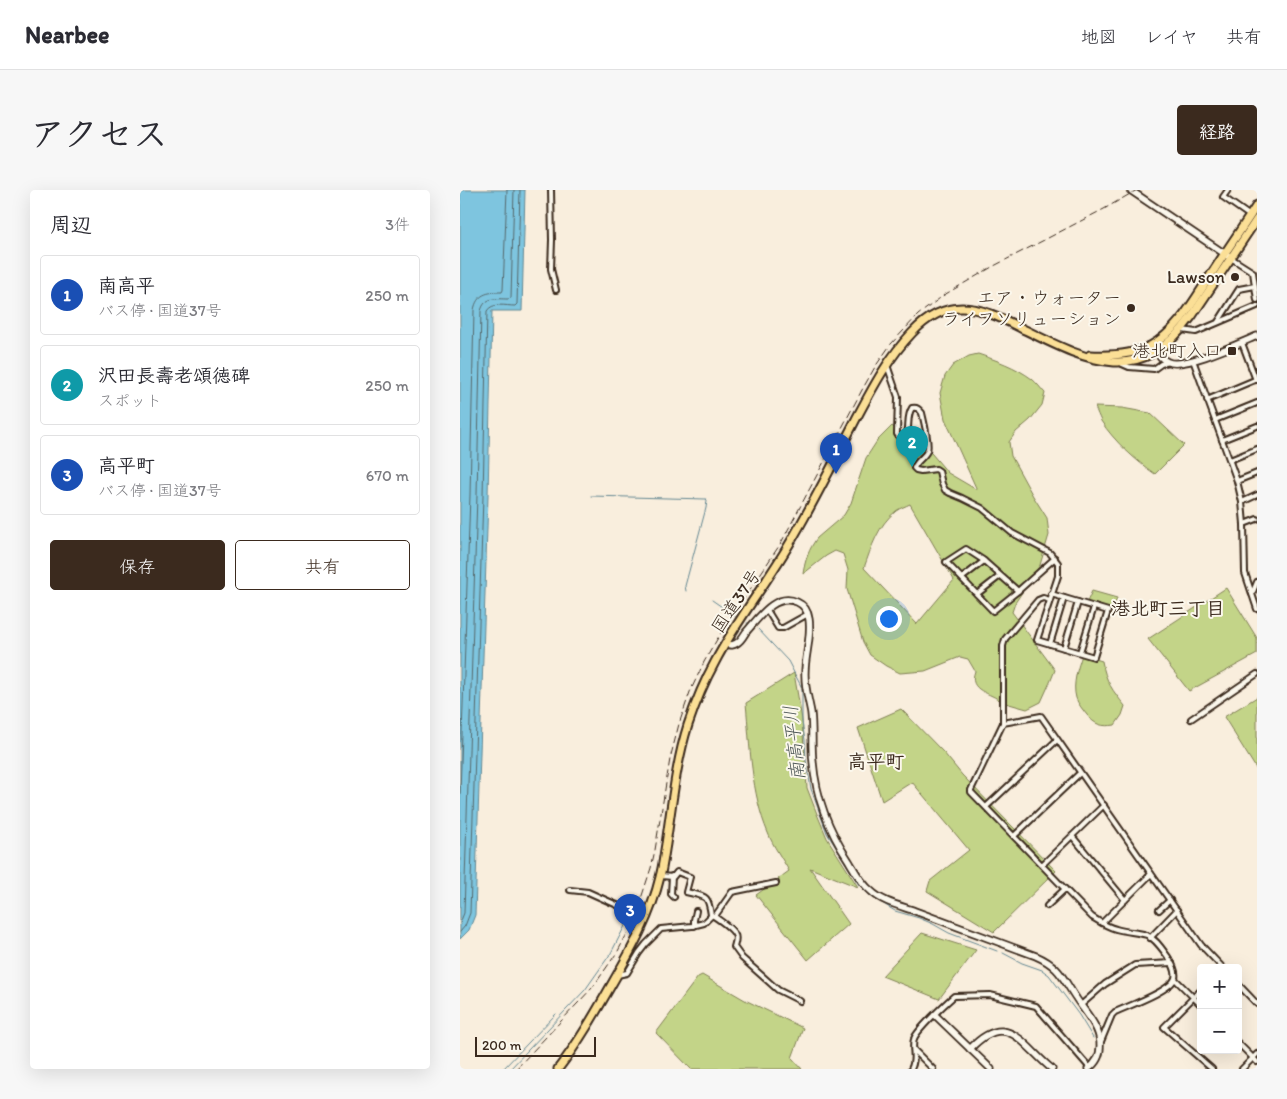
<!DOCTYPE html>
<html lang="ja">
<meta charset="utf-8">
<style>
:root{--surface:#fff;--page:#f7f7f7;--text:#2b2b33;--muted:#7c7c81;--line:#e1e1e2;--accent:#3b2a1e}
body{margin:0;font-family:Itim,"Klee One",sans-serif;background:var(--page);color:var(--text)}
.controls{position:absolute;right:15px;bottom:15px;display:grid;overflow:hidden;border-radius:5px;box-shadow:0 5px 20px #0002}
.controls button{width:45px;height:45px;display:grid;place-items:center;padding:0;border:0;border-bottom:1px solid var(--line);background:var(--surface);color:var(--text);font:25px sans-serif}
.scale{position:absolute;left:15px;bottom:12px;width:121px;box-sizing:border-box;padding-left:5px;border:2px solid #3b2a1e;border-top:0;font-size:14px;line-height:18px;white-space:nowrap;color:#3b2a1e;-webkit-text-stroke:4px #fbf7ec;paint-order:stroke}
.you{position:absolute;left:428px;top:428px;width:18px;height:18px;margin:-12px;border:4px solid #fff;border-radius:50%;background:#1a73e8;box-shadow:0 0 0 8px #1a73e833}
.badge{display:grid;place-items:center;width:32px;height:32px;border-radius:50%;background:var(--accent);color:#fff;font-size:16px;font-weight:700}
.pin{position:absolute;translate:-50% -41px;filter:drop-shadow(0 1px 2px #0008)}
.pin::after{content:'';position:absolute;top:26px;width:18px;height:15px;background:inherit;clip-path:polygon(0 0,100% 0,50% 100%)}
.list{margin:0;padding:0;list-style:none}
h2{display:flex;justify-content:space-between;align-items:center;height:65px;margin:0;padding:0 20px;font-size:21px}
h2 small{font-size:16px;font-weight:400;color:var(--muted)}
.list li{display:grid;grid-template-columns:32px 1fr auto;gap:15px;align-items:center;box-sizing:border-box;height:80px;margin:0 10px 10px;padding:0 10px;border:1px solid var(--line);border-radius:5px}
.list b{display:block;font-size:19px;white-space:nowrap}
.list p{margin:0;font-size:16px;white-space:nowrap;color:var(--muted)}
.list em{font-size:16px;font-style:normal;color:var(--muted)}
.actions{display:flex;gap:10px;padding:15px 20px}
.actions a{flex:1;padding:11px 0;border:1px solid var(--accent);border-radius:5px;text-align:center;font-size:18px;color:var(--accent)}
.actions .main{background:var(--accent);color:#fff}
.map{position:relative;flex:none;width:797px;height:879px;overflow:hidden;border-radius:5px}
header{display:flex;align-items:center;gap:30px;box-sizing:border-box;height:70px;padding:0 25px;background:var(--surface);border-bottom:1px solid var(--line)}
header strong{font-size:24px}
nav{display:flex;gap:28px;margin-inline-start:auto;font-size:18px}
.intro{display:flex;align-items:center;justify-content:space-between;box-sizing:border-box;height:120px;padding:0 30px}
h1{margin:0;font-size:35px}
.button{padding:12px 22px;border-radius:5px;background:var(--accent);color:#fff;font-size:18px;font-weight:700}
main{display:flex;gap:30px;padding:0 30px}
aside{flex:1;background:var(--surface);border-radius:5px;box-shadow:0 5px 20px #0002}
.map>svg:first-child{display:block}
</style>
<header>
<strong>Nearbee</strong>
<nav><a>地図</a><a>レイヤ</a><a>共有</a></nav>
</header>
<div class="intro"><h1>アクセス</h1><a class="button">経路</a></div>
<main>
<aside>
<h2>周辺<small>3件</small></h2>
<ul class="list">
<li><span class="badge" style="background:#1a4fb4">1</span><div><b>南高平</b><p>バス停 · 国道37号</p></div><em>250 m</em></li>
<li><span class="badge" style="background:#0f9aa8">2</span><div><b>沢田長壽老頌徳碑</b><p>スポット</p></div><em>250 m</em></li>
<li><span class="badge" style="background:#1a4fb4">3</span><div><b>高平町</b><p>バス停 · 国道37号</p></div><em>670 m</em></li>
</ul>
<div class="actions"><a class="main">保存</a><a>共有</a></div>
</aside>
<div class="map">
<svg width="797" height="879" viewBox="0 0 797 879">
<rect width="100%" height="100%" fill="#f9eedd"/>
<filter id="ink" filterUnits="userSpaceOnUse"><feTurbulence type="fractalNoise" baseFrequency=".02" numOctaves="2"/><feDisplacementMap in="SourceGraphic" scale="10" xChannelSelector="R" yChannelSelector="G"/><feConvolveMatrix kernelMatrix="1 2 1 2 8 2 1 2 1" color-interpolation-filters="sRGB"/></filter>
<g filter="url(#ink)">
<g fill="#c3d488" stroke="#7f7f53" fill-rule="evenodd">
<path d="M518 164C536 170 556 177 572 189 577 193 581 199 585 203L582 215 570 230 556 242 549 252 551 266 573 306 587 328 589 345 580 375 555 413 552 422 595 480 591 490 581 512 567 519 542 512C531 502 507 502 515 481L508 469 500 467 465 481 440 483 426 476 410 465 403 452 387 399 388 380 383 364 375 361 366 366 343 384C345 370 349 359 357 348L384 325 391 313 406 268 417 251 432 236 444 246 449 257 461 251 488 283 517 300 485 229 480 203 485 186 493 175 509 166ZM450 314 494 390 457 434 404 378C411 358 418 335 436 321 440 318 446 316 450 314Z"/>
<path d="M635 217 662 218 690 223 724 255 695 284C676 271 654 251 641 231 639 227 637 222 635 217Z"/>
<polygon points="766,398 797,448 797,464 729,501 688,449"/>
<polygon points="632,401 657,408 653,420 627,412"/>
<path d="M622 465 642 471C646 492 652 500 665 516L662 525 655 535C642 537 635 535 627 525 623 520 618 514 616 508 612 494 618 477 622 465Z"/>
<path d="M334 483 342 530 347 598 357 624 367 648 398 697 350 678 389 734 348 770 296 705 329 681C322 668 313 656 308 643 291 603 290 556 286 513Z"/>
<polygon points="797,507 797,580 764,527"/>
<polygon points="441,519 484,563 502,585 596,681 534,742 467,701 470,691 509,660 452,592 422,611 398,538"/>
<polygon points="462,743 516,760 479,809 422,786"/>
<polygon points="242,785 285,810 343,838 332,868 342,879 231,879 196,843 238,787"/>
</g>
<polygon fill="#7ec5df" stroke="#638792" points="0,0 65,0 62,121 32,121 28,306 15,725 9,740 0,749"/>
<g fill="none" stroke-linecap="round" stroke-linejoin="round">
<g stroke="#56686b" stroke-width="1">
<path d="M0 603 10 305 14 120C17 104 27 102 42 102L43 100 47 0"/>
<path d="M0 733 4 723 17 305 21 121C25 106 36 109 48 109L51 108 54 0"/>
<path d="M0 742 5 736 10 723 23 306 27 121C32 112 46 116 55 116L57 114 60 0"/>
</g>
<g stroke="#638792" stroke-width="1">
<polyline points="131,306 246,309 247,310 246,318 225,396 226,401"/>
<polyline points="252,410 275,426"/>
<polyline points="287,433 289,433"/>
<polyline points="298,439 328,471 342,498 342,532 345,550 346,570 351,599 367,643 399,695 412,707 435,721 459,728 473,734 489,743 537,761"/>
<polyline points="543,763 562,773 582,780 589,785 619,825 633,848"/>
<polyline points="43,879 96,824"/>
<polyline points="50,879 125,800 151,763 169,728"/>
</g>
<defs>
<g id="street">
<polyline points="91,0 92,50 91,79 96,100"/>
<polyline points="768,0 763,7 790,26"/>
<polyline points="771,68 793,82 797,110"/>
<polyline points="758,132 779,99 795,96"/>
<polyline points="722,140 736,142 797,116"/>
<polyline points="782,153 796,190"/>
<polyline points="733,170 777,291 782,312 784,334 785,383 797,419"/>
<polyline points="660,173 669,177 694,179 701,174 708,172"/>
<path d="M427 175 438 207 437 244 439 247C454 246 444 230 452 218 457 217 459 219 462 223 464 232 470 254 467 261 464 268 457 270 454 278L456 280 461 281 476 279 479 281 482 294 485 300 490 303 502 308 522 318 552 343 590 363 598 373V386L577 450 634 467 648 421 591 404"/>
<polyline points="747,210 797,189"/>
<polyline points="755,230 797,213"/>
<polyline points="762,250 797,236"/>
<polyline points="770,270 797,259"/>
<polyline points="777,291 797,283"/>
<polyline points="782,312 797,305"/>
<polyline points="784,334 797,329"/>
<polygon points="506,359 523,370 558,401 533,421 486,372"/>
<polyline points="502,388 524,371"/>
<polyline points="558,401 595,368"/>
<polyline points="517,404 540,386"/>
<polyline points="792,404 797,392"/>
<path d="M590 410 583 408 578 410 545 449 543 456V533L511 600V602L632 727C640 732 647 737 656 739 666 742 677 742 687 745 696 749 702 759 708 767 712 773 717 781 715 788 711 801 668 816 655 822L652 825 640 854"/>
<polyline points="307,420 318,438 323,438 348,424"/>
<polyline points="590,454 604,408"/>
<polyline points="604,458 618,412"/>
<polyline points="620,462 634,417"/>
<polyline points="731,529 797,484"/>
<polyline points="543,533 581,526 741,755 763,778"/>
<polyline points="526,617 597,550"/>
<polyline points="554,646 620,583"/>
<polyline points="612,646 665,710"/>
<polyline points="582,675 644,615"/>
<path d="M201 686 213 687 217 682 230 687 226 702C246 707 248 704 251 725"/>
<polyline points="212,686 211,704 214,707"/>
<polyline points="110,700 128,702 186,728"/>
<polyline points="587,716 605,699"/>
<polyline points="699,720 710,710"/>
<polyline points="255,726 272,702 316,693"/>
<polyline points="642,733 691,684"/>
<polyline points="234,736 234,730 236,721"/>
<polyline points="690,748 717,720"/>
<path d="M157 785 167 783 179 763 186 754 201 739 232 736 244 733 252 725C258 729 272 738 275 745 277 748 275 753 274 757L282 768 318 800 340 811"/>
<polyline points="715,789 741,815"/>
<polyline points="778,794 797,814"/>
<polyline points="741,800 704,837 752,879"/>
<polyline points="621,815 645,794 675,775 712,773"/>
<polyline points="778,853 797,872"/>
<polyline points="454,860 473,879"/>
<path d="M451 879C457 869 451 859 454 849 456 841 486 813 494 806L530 805 576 816 630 878"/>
<polyline points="782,879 797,864"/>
</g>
<g id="secondary">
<polyline points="670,0 768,66"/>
<path d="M695 159C698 164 702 170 708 172 724 179 780 153 797 146"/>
<path d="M265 454C267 454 270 455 272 455 279 454 283 447 286 442 298 429 315 402 337 412 344 415 348 422 349 429 352 448 344 467 345 486 345 499 349 511 351 523 353 540 351 556 353 572 356 608 369 641 389 671 395 681 401 693 411 701 422 712 441 716 455 721 496 736 536 751 576 766 583 769 590 773 596 779 604 787 609 798 616 808 624 821 639 836 640 852 641 863 637 873 628 879"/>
<polyline points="475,825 531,879"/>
<path d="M510 859C548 819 562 855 592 879"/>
</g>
<g id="highway">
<path d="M630 165C650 166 672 165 690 156 720 140 736 106 754 80 768 58 783 37 797 15"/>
<path d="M98 879C119 852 136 822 153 792 172 759 191 725 200 687 203 676 204 665 206 654 212 614 216 573 228 535 235 514 244 492 255 472 278 428 310 389 334 346 356 308 376 268 396 229 412 199 428 168 452 143 465 129 482 118 502 118 523 118 543 129 561 138 628 171 679 199 732 126L797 29"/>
</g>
</defs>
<use href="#street" stroke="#3b2a1e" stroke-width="8"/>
<use href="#secondary" stroke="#3b2a1e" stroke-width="9"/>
<use href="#highway" stroke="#3b2a1e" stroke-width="11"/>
<use href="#street" stroke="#fbf7ec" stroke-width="4"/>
<use href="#secondary" stroke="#fbf7ec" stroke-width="5.5"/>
<use href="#highway" stroke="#fbdf96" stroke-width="7"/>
<polyline stroke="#3b2a1e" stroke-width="1" stroke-dasharray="8 4" stroke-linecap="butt" points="56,879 133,797 158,761 168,742 176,724 191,678 195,660 210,569 219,534 230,502 244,472 259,446 321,353 402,200 415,177 431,154 458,125 484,105 532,77 644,19 677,0"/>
</g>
</g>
<g fill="#3b2a1e" stroke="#fbf7ec" stroke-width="2">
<circle cx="775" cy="87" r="5"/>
<circle cx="671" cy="118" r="5"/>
<rect x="767" y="156" width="10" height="10" rx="2.5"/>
</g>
<g text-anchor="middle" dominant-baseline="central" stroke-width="4" stroke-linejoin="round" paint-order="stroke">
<g font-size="18" fill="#3b2a1e" stroke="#fbf7ec" text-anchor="end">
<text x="765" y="87">Lawson</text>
<text x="661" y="108">エア・ウォーター<tspan x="661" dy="21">ライフソリューション</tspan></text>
<text x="762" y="161">港北町入口</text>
</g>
<g font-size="18" fill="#3b2a1e" stroke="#fbf7ec">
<text transform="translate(276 411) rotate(-56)">国道37号</text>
</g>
<g font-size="19" font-weight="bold" fill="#3b2a1e" stroke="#fbf7ec">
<text x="708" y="418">港北町三丁目</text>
<text x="416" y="571">高平町</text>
</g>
<g font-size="19" font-style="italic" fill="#4f5858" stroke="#fbf7ec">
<text transform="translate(334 553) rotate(-96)">南高平川</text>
</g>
</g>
</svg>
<div class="controls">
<button>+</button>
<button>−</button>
</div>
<div class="scale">200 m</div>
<div class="you"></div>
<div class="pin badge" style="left:376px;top:284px;background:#1a4fb4">1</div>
<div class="pin badge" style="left:452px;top:277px;background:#0f9aa8">2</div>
<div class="pin badge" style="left:170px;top:745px;background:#1a4fb4">3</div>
</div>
</main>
